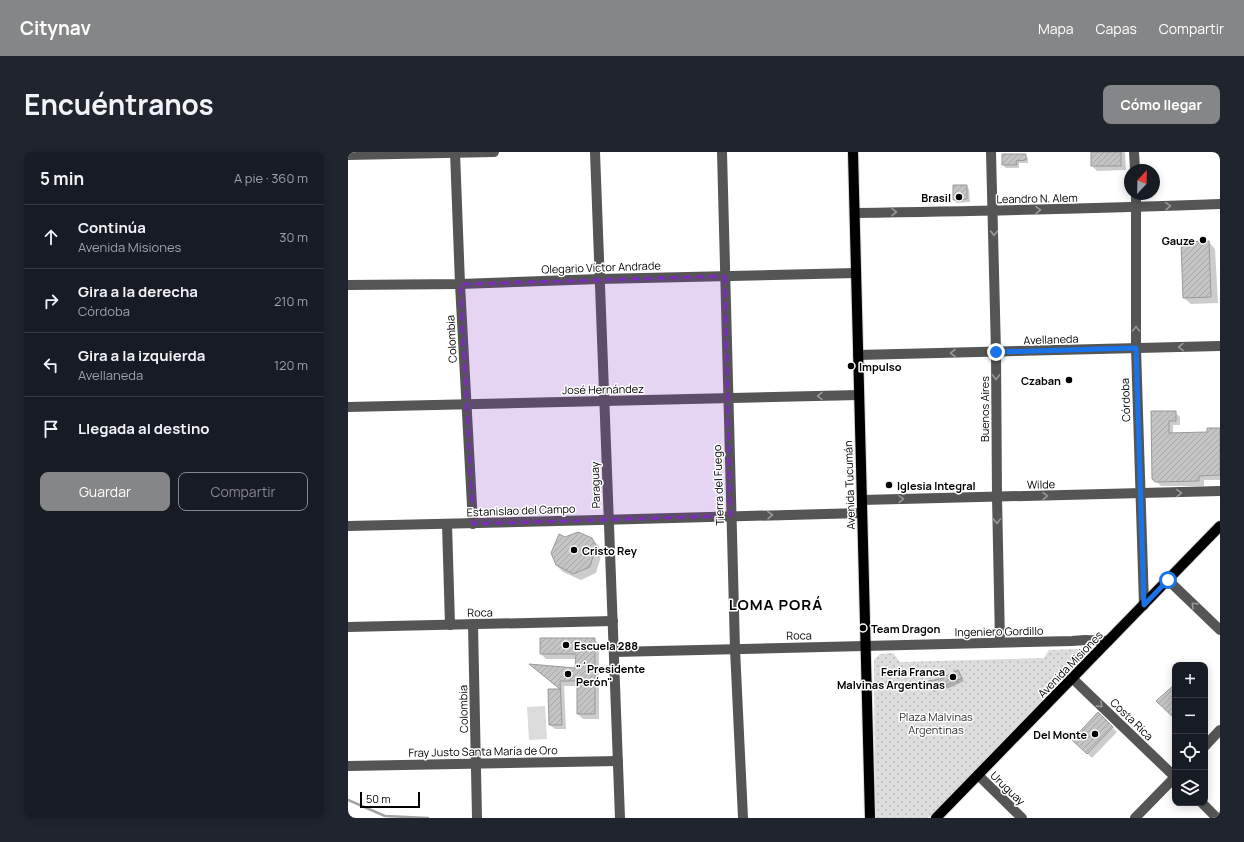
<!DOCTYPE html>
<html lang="es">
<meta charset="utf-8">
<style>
:root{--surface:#171b24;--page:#20242c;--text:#f1f3f6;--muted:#9ea1a6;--line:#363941;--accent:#858687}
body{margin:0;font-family:Manrope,sans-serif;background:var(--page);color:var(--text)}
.controls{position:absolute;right:12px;bottom:12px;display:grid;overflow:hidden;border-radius:8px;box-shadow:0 2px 10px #0003}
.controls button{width:36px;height:36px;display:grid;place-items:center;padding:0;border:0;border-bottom:1px solid var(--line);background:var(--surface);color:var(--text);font:20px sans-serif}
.compass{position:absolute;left:776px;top:12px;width:36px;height:36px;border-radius:50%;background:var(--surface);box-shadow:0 2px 10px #0003;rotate:22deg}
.scale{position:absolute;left:12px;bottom:10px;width:60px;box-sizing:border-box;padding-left:4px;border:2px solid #000;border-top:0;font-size:11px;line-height:14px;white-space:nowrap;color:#000;-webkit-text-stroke:3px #fff;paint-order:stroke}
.stop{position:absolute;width:12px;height:12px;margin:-9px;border:3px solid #1a73e8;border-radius:50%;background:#fff}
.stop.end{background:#1a73e8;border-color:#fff;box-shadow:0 1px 4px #0008}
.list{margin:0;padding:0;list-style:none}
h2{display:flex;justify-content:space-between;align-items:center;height:52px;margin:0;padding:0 16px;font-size:17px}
h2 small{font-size:13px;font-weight:400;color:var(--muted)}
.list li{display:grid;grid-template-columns:26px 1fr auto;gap:12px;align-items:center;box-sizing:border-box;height:64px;padding:0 16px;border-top:1px solid var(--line)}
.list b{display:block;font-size:15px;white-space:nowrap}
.list p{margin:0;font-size:13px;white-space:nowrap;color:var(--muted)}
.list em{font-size:13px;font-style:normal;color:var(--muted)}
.actions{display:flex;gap:8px;padding:12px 16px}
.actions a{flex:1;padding:9px 0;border:1px solid var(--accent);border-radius:8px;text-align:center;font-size:14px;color:var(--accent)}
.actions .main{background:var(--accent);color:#fff}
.icon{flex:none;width:22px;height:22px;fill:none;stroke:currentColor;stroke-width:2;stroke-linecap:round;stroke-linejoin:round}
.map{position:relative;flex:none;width:872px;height:666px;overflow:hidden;border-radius:8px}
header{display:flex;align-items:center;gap:24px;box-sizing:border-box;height:56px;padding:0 20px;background:var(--accent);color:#fff}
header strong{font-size:19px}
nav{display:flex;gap:22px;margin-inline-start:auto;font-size:14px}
.intro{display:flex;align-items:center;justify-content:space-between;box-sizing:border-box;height:96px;padding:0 24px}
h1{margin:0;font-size:28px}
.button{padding:10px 18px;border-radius:8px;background:var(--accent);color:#fff;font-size:14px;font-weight:700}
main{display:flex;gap:24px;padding:0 24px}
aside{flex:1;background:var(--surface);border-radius:8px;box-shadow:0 2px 10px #0003}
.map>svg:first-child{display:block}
</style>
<header>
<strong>Citynav</strong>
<nav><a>Mapa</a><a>Capas</a><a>Compartir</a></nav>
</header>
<div class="intro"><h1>Encuéntranos</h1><a class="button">Cómo llegar</a></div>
<main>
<aside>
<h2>5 min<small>A pie · 360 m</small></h2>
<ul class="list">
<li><svg class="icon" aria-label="ahead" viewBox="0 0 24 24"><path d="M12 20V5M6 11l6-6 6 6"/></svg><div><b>Continúa</b><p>Avenida Misiones</p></div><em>30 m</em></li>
<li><svg class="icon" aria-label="right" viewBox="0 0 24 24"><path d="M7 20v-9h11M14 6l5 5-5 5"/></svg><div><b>Gira a la derecha</b><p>Córdoba</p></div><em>210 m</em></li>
<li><svg class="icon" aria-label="left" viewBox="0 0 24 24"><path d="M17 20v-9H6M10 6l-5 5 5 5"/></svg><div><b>Gira a la izquierda</b><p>Avellaneda</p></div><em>120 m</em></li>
<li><svg class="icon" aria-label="arrive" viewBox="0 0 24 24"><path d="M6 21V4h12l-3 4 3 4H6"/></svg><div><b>Llegada al destino</b></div></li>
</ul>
<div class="actions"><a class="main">Guardar</a><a>Compartir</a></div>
</aside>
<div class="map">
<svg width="872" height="666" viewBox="0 0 872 666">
<defs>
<pattern id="park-dots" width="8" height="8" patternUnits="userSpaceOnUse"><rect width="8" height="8" fill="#dcdcdc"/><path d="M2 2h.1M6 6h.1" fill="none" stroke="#bbb" stroke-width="1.8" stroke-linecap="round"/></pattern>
<pattern id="building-hatch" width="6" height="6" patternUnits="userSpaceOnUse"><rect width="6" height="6" fill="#c4c4c4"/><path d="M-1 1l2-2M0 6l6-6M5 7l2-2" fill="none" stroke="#a7a7a7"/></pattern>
</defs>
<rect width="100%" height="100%" fill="#fff"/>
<polygon fill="url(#park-dots)" points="729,497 734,500 736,506 580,666 527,666 526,508 532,502 545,501 552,510 696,506 701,498"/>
<polygon fill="#dcdcdc" points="197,554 199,587 181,588 179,555"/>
<g fill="#0003">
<polygon points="744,0 777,0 778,18 749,19 744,14"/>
<polygon points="677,3 680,6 680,11 671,11 671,16 658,16 655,13"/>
<polygon points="618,34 621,37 622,50 609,51 606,48"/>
<polygon points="861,90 867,97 870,151 843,152 836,146"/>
<polygon points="804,260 827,260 832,265 832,273 825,273 825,282 860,281 872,277 872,328 856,328 856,334 813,334 808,329"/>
<polygon points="217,386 244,387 251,394 254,401 248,421 233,428 215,420 208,413"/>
<polygon points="246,487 251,492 251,567 235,567 230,562 230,534 216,534 218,577 207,577 202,573 201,538 213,538 183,514 228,517 229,507 198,507 193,502"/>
<polygon points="610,519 616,529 601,536 586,540 583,537 592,528"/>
<polygon points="750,562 769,580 744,606 725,588"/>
</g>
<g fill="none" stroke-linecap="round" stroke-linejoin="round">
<polyline stroke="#a3a3a3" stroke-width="2.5" points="0,648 37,664 80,666"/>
</g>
<g fill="url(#building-hatch)" stroke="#999">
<rect x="743" y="0" width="30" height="14"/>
<polygon points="654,2 678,2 678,8 668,9 669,13 654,13"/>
<polygon points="605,33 619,33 619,47 605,48"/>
<polygon points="861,89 863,145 835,146 833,90"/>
<polygon points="803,259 828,259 828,269 821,269 821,281 859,280 859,276 872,276 872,323 851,324 851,329 807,330 804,327"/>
<polygon points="230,380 244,386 248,394 242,415 225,422 208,413 203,401 211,382 217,385"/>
<polygon points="192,486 247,486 247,562 229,562 229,529 212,529 214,573 201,573 200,537 212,537 181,512 227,516 228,502 192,502"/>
<polygon points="610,518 614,526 598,533 582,537 580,529 592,527"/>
<polygon points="827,532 827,567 808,549"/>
<polygon points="750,560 765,575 739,602 724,588"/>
</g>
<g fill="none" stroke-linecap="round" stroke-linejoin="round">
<defs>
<g id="major">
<polyline points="505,0 522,666"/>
<polyline points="588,666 872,374"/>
</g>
</defs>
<use href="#major" stroke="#dbdbdb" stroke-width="12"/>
<g stroke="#555" stroke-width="10">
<polyline points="107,0 112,132 125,372"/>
<polyline points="247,0 272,666"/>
<polyline points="374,0 387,497 395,666"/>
<polyline points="643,0 648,200 649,345 652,490"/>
<polyline points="786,0 787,18"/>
<polyline points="0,3 146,0"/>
<polyline points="788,42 788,196 796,453"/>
<path d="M507 61C629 59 750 57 872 52"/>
<polyline points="0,133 112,132 251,127 508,121"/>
<polyline points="510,203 872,194"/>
<polyline points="0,255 511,243"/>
<polyline points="514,348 872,339"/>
<polyline points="99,372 102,473"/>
<path d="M0 374C171 371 343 365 514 361"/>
<polyline points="820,428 872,478"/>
<polyline points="125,472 129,666"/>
<polyline points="0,475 265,469"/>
<polyline points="266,500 724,489 737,488 760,489"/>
<polyline points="724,526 827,625"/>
<polyline points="857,594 872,578"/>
<polyline points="0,614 270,609"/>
<polyline points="630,623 674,666"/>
<polyline points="854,651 869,666"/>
<polyline points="787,666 827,625"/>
</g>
<use href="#major" stroke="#000" stroke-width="10"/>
</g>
<defs><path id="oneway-chevron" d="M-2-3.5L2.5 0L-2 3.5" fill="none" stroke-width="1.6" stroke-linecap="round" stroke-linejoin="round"/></defs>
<g stroke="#999">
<use href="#oneway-chevron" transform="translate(820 54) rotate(-3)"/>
<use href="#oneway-chevron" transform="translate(690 58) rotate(-1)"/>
<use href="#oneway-chevron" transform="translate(546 60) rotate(-1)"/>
<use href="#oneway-chevron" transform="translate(646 81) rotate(89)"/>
<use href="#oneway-chevron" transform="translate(788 177) rotate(-90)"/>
<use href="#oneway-chevron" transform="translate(833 195) rotate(179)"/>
<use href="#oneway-chevron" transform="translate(605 201) rotate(179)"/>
<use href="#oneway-chevron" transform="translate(648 225) rotate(90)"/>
<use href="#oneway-chevron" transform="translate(472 244) rotate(179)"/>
<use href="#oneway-chevron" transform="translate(831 341) rotate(-2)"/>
<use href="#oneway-chevron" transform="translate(697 344) rotate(-1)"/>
<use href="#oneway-chevron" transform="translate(553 347) rotate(-1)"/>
<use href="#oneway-chevron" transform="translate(422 363) rotate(-1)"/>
<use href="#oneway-chevron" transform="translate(649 369) rotate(88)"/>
<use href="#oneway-chevron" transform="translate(846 453) rotate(-136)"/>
<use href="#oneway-chevron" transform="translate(752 553) rotate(44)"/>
</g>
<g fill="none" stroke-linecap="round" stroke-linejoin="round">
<polyline stroke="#1a73e8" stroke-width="5" points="648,200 788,196 796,453 820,428"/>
</g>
<path fill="#7b2cbf" fill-opacity="0.2" stroke="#7b2cbf" stroke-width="3" stroke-dasharray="8 5" stroke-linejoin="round" d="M377 124 383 364 125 372 112 132Z"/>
<g fill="#000" stroke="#fff" stroke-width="1.5">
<circle cx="611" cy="45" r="4"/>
<circle cx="855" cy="88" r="4"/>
<circle cx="503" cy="214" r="4"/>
<circle cx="721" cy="228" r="4"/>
<circle cx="541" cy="333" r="4"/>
<circle cx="226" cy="398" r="4"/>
<circle cx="515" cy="476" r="4"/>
<circle cx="218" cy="493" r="4"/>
<circle cx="220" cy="522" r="4"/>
<circle cx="605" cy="525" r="4"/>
<circle cx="747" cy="582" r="4"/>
</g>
<g text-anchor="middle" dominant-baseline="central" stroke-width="3" stroke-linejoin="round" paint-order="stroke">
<g font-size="11" font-weight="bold" fill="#000" stroke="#fff" text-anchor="start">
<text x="603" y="45" text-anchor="end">Brasil</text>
<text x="847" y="88" text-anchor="end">Gauze</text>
<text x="511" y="214">Impulso</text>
<text x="713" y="228" text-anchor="end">Czaban</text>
<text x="549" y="333">Iglesia Integral</text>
<text x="234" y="398">Cristo Rey</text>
<text x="523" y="476">Team Dragon</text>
<text x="226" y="493">Escuela 288</text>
<text x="228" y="516">"´Presidente<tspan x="228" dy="13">Perón"</tspan></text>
<text x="597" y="519" text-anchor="end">Feria Franca<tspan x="597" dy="13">Malvinas Argentinas</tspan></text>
<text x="739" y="582" text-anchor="end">Del Monte</text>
</g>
<g font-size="11" fill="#000" stroke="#fff">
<text transform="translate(689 46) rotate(-1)">Leandro N. Alem</text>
<text transform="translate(253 115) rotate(-2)">Olegario Víctor Andrade</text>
<text transform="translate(103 187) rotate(-93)">Colombia</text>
<text transform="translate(703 187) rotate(-2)">Avellaneda</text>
<text transform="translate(255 237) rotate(-1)">José Hernández</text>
<text transform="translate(777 248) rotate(-92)">Córdoba</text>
<text transform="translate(636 257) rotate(-90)">Buenos Aires</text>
<text transform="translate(693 332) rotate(-1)">Wilde</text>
<text transform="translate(247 333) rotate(-92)">Paraguay</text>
<text transform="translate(370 333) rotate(-92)">Tierra del Fuego</text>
<text transform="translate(501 333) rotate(-92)">Avenida Tucumán</text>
<text transform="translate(173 358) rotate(-2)">Estanislao del Campo</text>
<text transform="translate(132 460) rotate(-1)">Roca</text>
<text transform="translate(651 479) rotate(-1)">Ingeniero Gordillo</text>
<text transform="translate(451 483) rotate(-1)">Roca</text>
<text transform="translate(722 512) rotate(-46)">Avenida Misiones</text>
<text transform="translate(115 557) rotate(-91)">Colombia</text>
<text transform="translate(784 567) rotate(44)">Costa Rica</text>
<text transform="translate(135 599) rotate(-1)">Fray Justo Santa María de Oro</text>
<text transform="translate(660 636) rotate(44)">Uruguay</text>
</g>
<g font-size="11" fill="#333" stroke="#fff">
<text x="588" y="564">Plaza Malvinas<tspan x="588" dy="13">Argentinas</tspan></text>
</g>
<g font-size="15" font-weight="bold" letter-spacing="1" fill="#000" stroke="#fff">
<text x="428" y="452">LOMA PORÁ</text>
</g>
</g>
</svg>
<div class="controls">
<button>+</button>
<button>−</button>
<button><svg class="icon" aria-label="locate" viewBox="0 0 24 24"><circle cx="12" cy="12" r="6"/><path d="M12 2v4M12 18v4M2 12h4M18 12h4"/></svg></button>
<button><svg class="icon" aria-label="layers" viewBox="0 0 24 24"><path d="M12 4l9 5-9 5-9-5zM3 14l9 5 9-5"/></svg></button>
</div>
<svg class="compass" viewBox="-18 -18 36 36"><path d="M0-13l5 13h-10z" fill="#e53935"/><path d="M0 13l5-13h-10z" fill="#9ea1a6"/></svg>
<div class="scale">50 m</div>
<div class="stop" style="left:820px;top:428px"></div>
<div class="stop end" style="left:648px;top:200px"></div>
</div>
</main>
